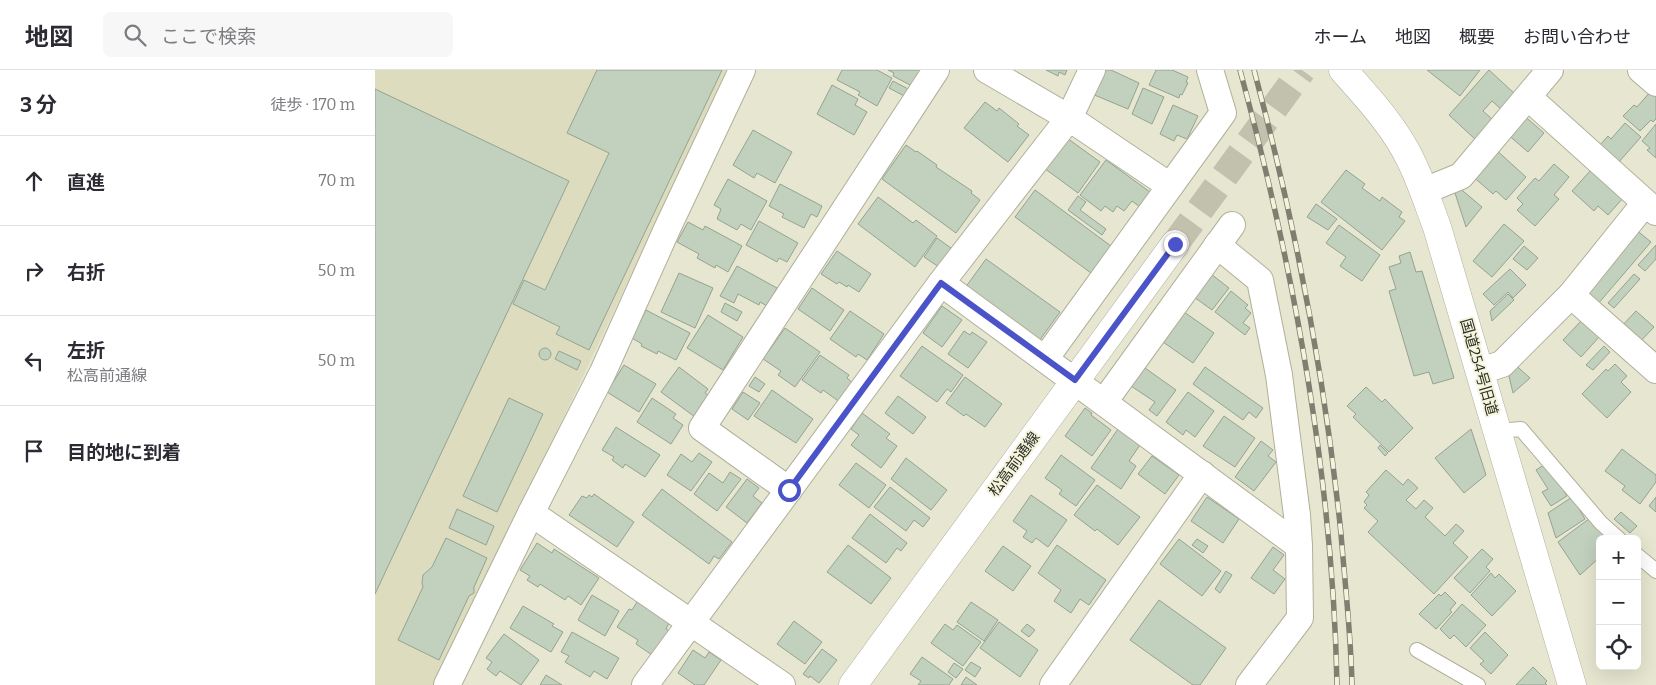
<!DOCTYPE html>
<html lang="ja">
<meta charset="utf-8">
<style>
:root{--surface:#fff;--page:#f7f7f7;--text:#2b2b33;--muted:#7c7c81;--line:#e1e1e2}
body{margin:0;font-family:Bitter,"Noto Sans JP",serif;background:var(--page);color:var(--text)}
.controls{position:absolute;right:15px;bottom:15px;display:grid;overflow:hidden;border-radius:8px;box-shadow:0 5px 20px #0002}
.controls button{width:45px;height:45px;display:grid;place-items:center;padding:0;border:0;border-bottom:1px solid var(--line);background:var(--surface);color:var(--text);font:25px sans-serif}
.stop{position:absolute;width:15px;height:15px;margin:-11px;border:4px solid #4b53c9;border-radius:50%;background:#fff}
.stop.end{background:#4b53c9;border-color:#fff;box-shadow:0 1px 5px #0008}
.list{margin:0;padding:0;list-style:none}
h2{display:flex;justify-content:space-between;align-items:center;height:65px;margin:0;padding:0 20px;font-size:21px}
h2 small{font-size:16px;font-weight:400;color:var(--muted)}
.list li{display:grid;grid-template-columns:32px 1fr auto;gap:15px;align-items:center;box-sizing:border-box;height:90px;padding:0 20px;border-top:1px solid var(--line)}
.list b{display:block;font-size:19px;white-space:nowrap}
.list p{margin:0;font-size:16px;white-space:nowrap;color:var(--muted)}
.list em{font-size:16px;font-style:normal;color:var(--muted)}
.icon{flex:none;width:28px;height:28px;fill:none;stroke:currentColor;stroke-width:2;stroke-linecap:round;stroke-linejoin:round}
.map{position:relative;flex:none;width:1281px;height:615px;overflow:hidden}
header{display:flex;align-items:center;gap:30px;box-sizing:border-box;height:70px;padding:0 25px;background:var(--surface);border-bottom:1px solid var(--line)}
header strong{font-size:24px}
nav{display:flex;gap:28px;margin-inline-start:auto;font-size:18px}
.search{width:350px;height:45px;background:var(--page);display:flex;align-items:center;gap:12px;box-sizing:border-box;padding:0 18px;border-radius:8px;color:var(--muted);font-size:19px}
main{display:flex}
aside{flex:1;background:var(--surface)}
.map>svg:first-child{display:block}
</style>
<header>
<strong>地図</strong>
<div class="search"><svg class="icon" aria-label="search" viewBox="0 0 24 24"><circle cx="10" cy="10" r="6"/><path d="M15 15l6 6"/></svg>ここで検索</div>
<nav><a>ホーム</a><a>地図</a><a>概要</a><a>お問い合わせ</a></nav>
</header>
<main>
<aside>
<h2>3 分<small>徒歩 · 170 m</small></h2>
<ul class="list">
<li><svg class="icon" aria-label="ahead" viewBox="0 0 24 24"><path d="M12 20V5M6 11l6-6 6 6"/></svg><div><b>直進</b></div><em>70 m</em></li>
<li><svg class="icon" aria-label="right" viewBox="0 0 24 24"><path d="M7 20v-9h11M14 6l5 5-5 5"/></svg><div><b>右折</b></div><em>50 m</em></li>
<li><svg class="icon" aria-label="left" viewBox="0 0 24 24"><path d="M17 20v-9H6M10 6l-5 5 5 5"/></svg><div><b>左折</b><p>松高前通線</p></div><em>50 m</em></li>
<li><svg class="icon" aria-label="arrive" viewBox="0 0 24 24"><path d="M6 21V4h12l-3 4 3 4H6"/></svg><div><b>目的地に到着</b></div></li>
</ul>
</aside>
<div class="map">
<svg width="1281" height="615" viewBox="0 0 1281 615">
<rect width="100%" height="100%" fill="#e7e6d0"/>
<polygon fill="#dddcbf" points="0,0 353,0 62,615 0,615"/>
<g fill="#c1d1be" stroke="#94a391">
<polygon points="222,0 347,0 214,280 181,264 185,257 138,234 149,210 170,220 234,83 192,63"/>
<polygon points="467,0 502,0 517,8 502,36 483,25 485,22 462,10"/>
<polygon points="513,0 546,0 537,16 518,6 519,3"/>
<polygon points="671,0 692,0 690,5 684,2 683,6"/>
<polygon points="727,0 736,0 764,13 753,39 717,24"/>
<polygon points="781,0 797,0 813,7 811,12 813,13 807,25 805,24 804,28 774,15"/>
<polygon points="1052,0 1105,0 1085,26"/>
<polygon points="1114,0 1141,25 1127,40 1117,31 1108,41 1118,50 1101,70 1074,45"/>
<polygon points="518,11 535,20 531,27 514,18"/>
<polygon points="457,15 483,29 480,35 492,42 479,65 442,44"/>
<polygon points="768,18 789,27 777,54 757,44"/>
<polygon points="0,19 194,111 0,524"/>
<polygon points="1276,21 1281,26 1281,49 1278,52 1276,50 1265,61 1248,46 1259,35 1262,37"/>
<polygon points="610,32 622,41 624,38 644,54 642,56 654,65 633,92 589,58"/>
<polygon points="798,35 823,46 812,69 802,65 799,71 785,64"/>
<polygon points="1147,44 1169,63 1153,82 1131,63"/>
<polygon points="1250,53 1266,67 1243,93 1224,76 1233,66 1236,69"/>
<polygon points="1281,54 1281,88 1272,80 1275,78 1267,71"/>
<polygon points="378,60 417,82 400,113 382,103 379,108 358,95"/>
<polygon points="692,68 725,92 703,123 669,98"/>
<polygon points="531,75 541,82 542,81 562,95 561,97 597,121 596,123 605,130 581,163 507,109"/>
<polygon points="1119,78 1151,107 1131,130 1121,121 1118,124 1095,104"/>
<polygon points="731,90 775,122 765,137 757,131 749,141 742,136 738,142 730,136 726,141 705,125"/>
<polygon points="1179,94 1194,107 1179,125 1184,129 1160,156 1142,140 1148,134 1142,128 1160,108 1164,111"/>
<polygon points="971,100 990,114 987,118 1005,131 1007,127 1027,142 1024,147 1030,151 1007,180 946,132"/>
<polygon points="1216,100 1248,128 1233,145 1223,136 1219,141 1197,121"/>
<polygon points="353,109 392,131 376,160 366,154 362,160 342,149 346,139 339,135"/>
<polygon points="405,114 447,136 442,147 436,144 429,158 407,147 409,144 394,136"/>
<polygon points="1082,116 1107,137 1091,157 1079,120"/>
<polygon points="660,120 736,176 716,203 640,147"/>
<polygon points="703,126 711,132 705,140 731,159 727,165 693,140"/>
<polygon points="503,127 538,153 541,150 562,166 540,197 483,154"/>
<polygon points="941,134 962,149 953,160 932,147"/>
<polygon points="384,151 423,173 412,192 404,188 402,192 371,175"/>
<polygon points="313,152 328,160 330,156 367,176 353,202 341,195 340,198 322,188 324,184 302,172"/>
<polygon points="1129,154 1149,171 1117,207 1098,191"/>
<polygon points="964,155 1005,185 987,211 965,196 971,187 951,173"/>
<polygon points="1260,159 1276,172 1222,235 1206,222"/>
<polygon points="562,168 576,178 564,197 549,187"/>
<polygon points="1281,175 1281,189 1270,201 1263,195"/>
<polygon points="1149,176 1163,188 1152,200 1138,189"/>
<polygon points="462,181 496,204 484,222 473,215 472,217 464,212 462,214 446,204"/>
<polygon points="1035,182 1041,202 1047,201 1079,308 1058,314 1054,302 1039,306 1014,221 1021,219 1014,197 1026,193 1024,186"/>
<polygon points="611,189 685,242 664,271 590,218"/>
<polygon points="362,196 402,218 392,236 385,232 384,235 363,224 359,233 345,226"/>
<polygon points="1135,199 1151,215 1138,228 1133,222 1119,235 1108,224"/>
<polygon points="304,203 338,218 320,258 286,242"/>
<polygon points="836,204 854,218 837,240 819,227"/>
<polygon points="1259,204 1265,209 1239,238 1233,233"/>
<polygon points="437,218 469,240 455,261 423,239"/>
<polygon points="856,221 873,235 870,238 876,243 868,253 875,258 870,265 840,242"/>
<polygon points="1133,224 1139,230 1117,251 1115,241"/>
<polygon points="350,233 367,242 362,251 346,242"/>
<polygon points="567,236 587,250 567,277 548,263"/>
<polygon points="271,240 315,263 301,290 283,281 282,284 266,276 267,274 257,268"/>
<polygon points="475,241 509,264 492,290 483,284 481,287 455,269"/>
<polygon points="1261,241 1279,257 1262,275 1244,259"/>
<polygon points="809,242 839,263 818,293 788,272"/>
<polygon points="333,245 368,267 348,300 312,278"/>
<polygon points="1207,250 1225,266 1206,287 1188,270"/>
<polygon points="410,258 445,282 420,317 403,305 406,301 388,289"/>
<polygon points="589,261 595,265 597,262 612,272 593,298 573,284"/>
<polygon points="547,276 588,305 576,322 572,319 562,332 525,306"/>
<polygon points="1229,276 1235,282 1218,300 1211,295"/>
<circle cx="170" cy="284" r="6"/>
<polygon points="184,281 206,291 202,300 180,289"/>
<polygon points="445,285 474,305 472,308 479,314 466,333 448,320 446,323 427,310"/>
<polygon points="1137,292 1155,308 1138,323 1132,298"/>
<polygon points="1240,294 1252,306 1246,312 1256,322 1232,348 1207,324 1231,299 1233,301"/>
<polygon points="249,295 281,314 264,342 232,322"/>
<polygon points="304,297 333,319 330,323 335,326 320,347 286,322"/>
<polygon points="830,297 888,338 881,348 874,342 868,350 818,314"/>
<polygon points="770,298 801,320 782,346 774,340 780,332 756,316"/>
<polygon points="380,307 390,314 384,322 374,316"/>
<polygon points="590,307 627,334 610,357 591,344 589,346 571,333"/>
<polygon points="991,317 1007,332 1010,329 1038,358 1014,382 978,347 981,344 972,336"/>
<polygon points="397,320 438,349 421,373 379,346"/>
<polygon points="368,322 385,333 373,350 357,339"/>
<polygon points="813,322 839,341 820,367 811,360 808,365 791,352"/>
<polygon points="523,326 551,347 538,364 510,343"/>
<polygon points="134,328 168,344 122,442 88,426"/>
<polygon points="277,328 301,344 298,348 308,355 296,374 262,352"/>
<polygon points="710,338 717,343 716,345 736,360 717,386 690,366"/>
<polygon points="487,343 515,364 511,368 522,376 506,398 476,375 484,365 476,359"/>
<polygon points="849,346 880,368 860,397 828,376"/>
<polygon points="241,357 285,385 270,407 250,394 248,398 237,390 239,387 227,380"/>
<polygon points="743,359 765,375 754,391 761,396 746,419 716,398"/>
<polygon points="1096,359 1111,405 1089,423 1060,388"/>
<polygon points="886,371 898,380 893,386 901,392 879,421 860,407"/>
<polygon points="1005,375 1013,383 1010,386 1003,378"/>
<polygon points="1247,379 1281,405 1281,412 1265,434 1247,420 1250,416 1230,401"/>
<polygon points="324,383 337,392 316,421 292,405 306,384 317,392"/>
<polygon points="686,385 720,410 701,436 684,424 687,420 670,408"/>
<polygon points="777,386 804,405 790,424 763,404"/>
<polygon points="531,388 572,420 556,440 516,409"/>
<polygon points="481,393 511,415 494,438 464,415"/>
<polygon points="1172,393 1192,426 1176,436 1167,422 1173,419 1161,400"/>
<polygon points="1011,400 1028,415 1033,409 1043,418 1031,430 1041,439 1049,430 1058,438 1050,447 1070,466 1081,454 1089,461 1078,473 1093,487 1059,524 993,462 1003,451 989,438 992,435 989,432 994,425 991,422"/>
<polygon points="355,402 366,409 342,441 319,424 334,403 348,413"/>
<polygon points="372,409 384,418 378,426 387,433 372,453 351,437"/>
<polygon points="722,415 765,447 743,475 722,459 720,461 699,445"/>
<polygon points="515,417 555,448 548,457 539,450 531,461 499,437"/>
<polygon points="287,419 357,472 344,489 339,486 334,494 267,445"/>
<polygon points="219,424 259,452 242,477 194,445 207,426 212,428 214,425 217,427"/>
<polygon points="656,425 692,450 673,477 661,468 657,473 648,467 652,461 638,451"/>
<polygon points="832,427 864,449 848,473 816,451"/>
<polygon points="1197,427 1210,449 1181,468 1173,443"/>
<polygon points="1281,427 1281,442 1274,436"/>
<polygon points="82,439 119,456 111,475 74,458"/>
<polygon points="1246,442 1262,456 1255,463 1239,449"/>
<polygon points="495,444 532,473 526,481 522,478 511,493 477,468"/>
<polygon points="1215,448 1234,469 1225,469 1225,487 1205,505 1183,472"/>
<polygon points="71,468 112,488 99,517 99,523 94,526 64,590 23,570 48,517 47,513 48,505 57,497"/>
<polygon points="804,469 846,501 827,526 785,494"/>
<polygon points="822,469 833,476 828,483 817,475"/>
<polygon points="162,473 177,483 179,479 224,508 206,535 193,526 190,530 165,514 163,517 152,510 155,506 145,500"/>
<polygon points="473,475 516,508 496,534 452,502"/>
<polygon points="682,475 731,510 714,535 705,529 696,543 679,531 686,520 663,503"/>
<polygon points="628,476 656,496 638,521 610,501"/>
<polygon points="898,477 909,485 898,500 910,509 899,524 876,508"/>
<polygon points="1107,479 1118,489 1111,497 1115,501 1095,523 1079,508"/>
<polygon points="851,501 857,505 845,523 840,519"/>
<polygon points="1116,503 1120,508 1124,504 1141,521 1117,546 1096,525"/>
<polygon points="1070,522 1081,533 1075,540 1077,542 1061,559 1044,544 1064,524 1066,526"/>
<polygon points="217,525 244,541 230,566 203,550"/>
<polygon points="784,530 851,578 825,615 818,615 755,570"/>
<polygon points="262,532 294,553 291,559 296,562 280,587 261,574 263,570 242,557 254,539 257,540"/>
<polygon points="596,532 623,550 609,571 582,552"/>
<polygon points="1087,534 1111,555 1091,577 1079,565 1075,569 1065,559"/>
<polygon points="148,536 179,554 177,556 188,562 176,582 135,558"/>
<polygon points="419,551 447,572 430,594 402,574"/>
<polygon points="624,552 663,580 645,607 605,578"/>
<polygon points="570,554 578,560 582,555 606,572 588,596 556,573"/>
<polygon points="652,554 660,560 654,567 646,561"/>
<polygon points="197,562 244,588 232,609 219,601 215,607 190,592 194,586 186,582"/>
<polygon points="1110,562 1133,585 1116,604 1105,594 1109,591 1095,578"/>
<polygon points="129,564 164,590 146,615 125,601 121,606 112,599 117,592 111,588"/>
<polygon points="447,579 462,590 444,613 435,606 434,608 428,604"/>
<polygon points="318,580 330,588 334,582 346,590 329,615 320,615 303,603"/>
<polygon points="547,587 578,609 574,615 543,615 546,611 535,604"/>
<polygon points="596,592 606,598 600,607 590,600"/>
<polygon points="579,593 588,599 581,608 573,602"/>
<polygon points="1158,597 1172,611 1170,613 1172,615 1141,615"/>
<polygon points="171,605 187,615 165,615"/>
<polygon points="591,607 602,615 586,615"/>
</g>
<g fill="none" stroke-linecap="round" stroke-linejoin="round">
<polyline stroke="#c2c1ae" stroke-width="28" stroke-dasharray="28 14" stroke-linecap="butt" points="800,174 927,0"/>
<defs>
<g id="lane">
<polyline points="1123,361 1146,359 1226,453 1244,469"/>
<polyline points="1262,485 1281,501"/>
<polyline points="1042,580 1103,615"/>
</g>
<g id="street">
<polyline points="612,0 694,48 795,116"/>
<polyline points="1266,0 1281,13"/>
<polyline points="1153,27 1281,142"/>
<polyline points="1049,121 1086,106 1175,0"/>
<polyline points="842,175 885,210 904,305 922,445 924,476"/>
<polyline points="566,213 924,476 925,548 874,615"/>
<polyline points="1196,225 1281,300"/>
<polyline points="670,289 848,43 835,0"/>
<polyline points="1105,301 1127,294 1196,225 1270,133"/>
<polyline points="729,332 857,155"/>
<polyline points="414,420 327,358 561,0"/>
<polyline points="156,443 407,615"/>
<polyline points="72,615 156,443 228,302 292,159 367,0"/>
<polyline points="270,615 566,213 694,48 717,0"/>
<polyline points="678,615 827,404"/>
</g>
<g id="secondary">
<path d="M968 0C993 28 1021 58 1037 93 1047 114 1054 136 1062 157L1197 615"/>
<polyline points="478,615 800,174"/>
</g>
</defs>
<use href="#lane" stroke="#b0b09a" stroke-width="16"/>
<use href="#street" stroke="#b0b09a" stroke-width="28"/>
<use href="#secondary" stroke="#b0b09a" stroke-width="29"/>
<use href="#lane" stroke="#fff" stroke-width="14"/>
<use href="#street" stroke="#fff" stroke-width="26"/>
<use href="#secondary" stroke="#fff" stroke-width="28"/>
<defs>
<g id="rail">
<path d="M865 0C919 199 958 409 962 615"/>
<path d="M879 0C920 153 950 306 966 464 970 514 976 565 977 615"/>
</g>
</defs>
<use href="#rail" stroke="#7f7f71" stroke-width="5.5"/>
<use href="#rail" stroke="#f4f4dd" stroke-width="4" stroke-dasharray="11" stroke-linecap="butt"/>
</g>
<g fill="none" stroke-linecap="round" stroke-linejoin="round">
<polyline stroke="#4b53c9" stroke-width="6" points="414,420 566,213 700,310 800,174"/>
</g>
<g text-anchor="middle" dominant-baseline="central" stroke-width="4" stroke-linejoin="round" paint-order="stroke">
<g font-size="15" fill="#2d2d25" stroke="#f4f4dd">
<text transform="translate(1104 297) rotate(74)">国道254号旧道</text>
<text transform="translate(639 394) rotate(-54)">松高前通線</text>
</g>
</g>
</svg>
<div class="controls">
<button>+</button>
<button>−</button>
<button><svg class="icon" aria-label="locate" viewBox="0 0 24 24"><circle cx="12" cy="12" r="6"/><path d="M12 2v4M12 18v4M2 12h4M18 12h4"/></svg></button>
</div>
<div class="stop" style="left:414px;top:420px"></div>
<div class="stop end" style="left:800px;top:174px"></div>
</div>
</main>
